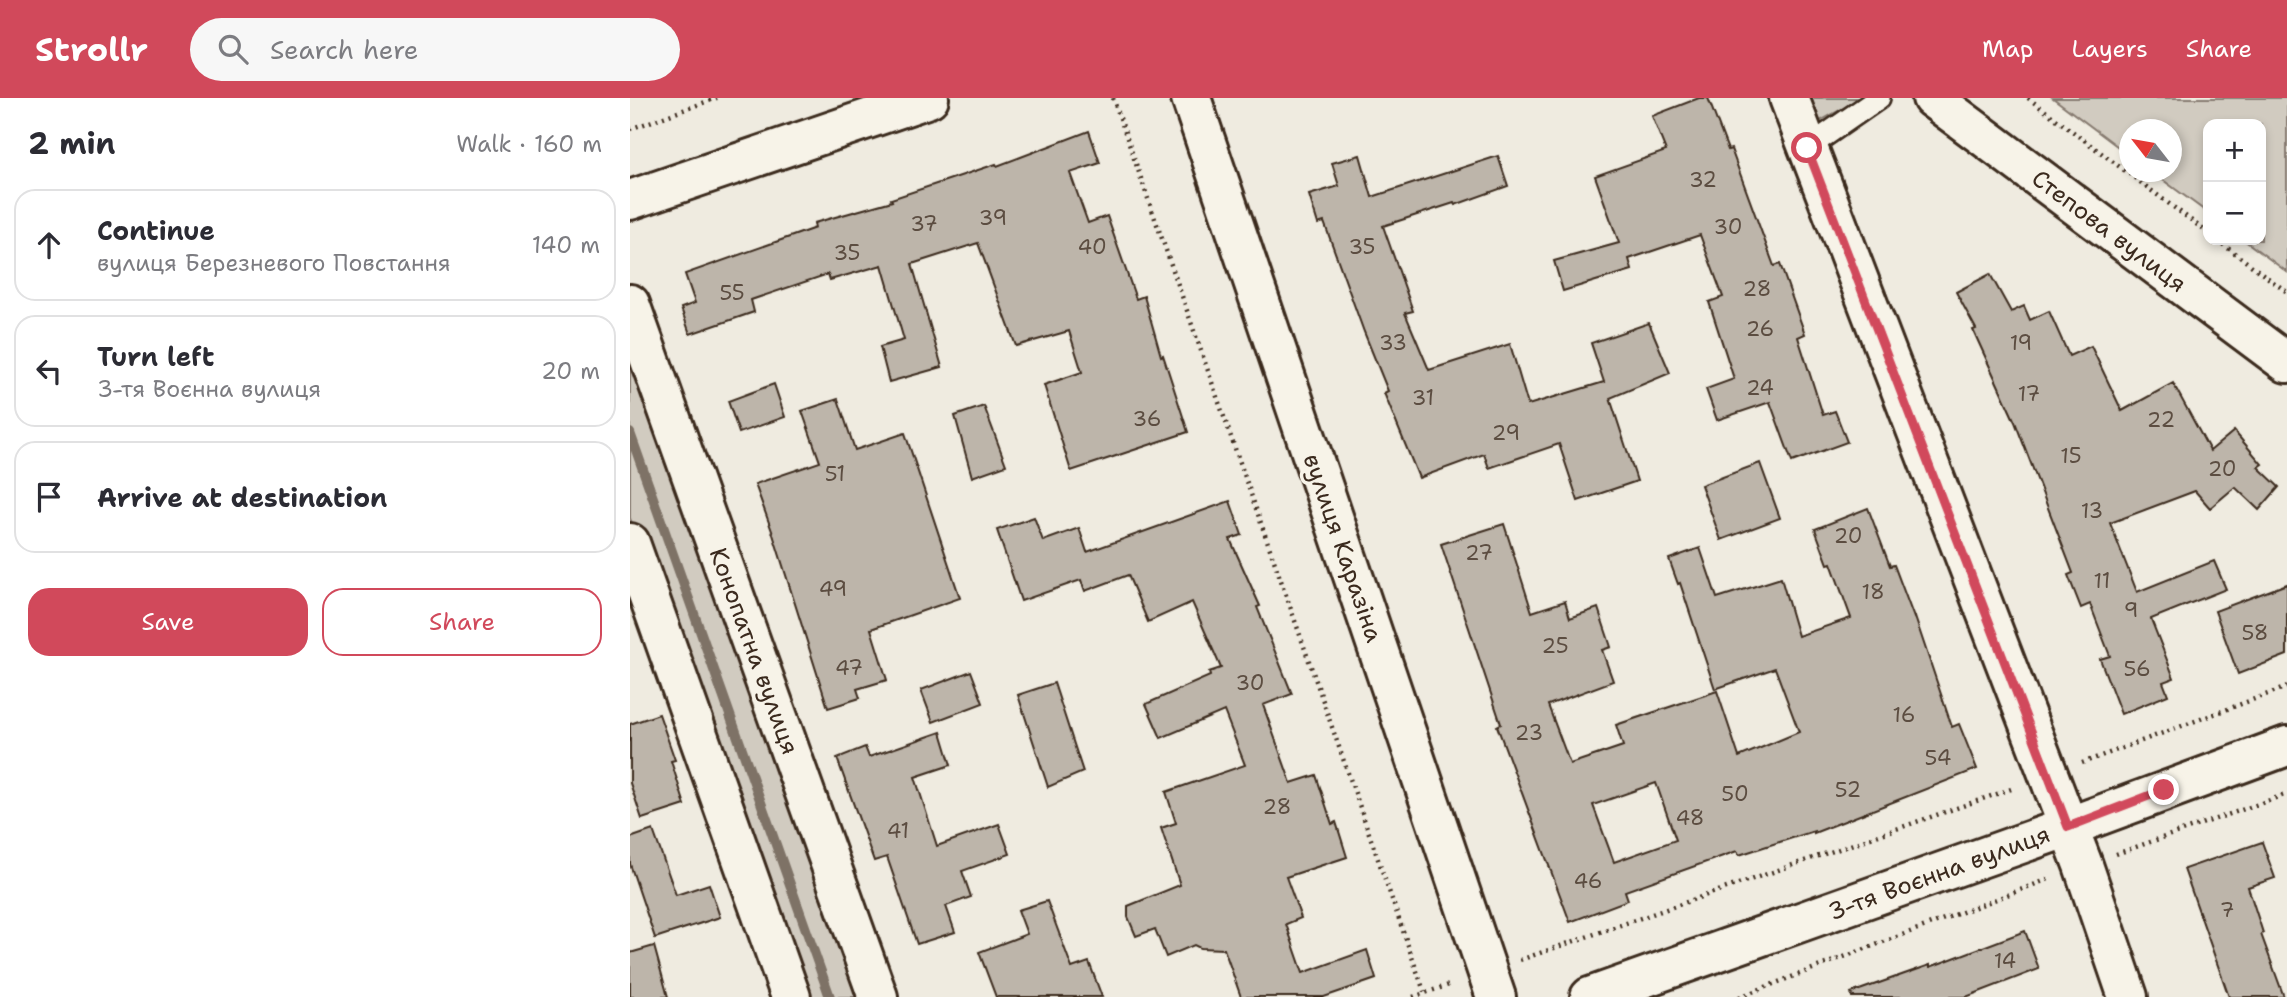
<!DOCTYPE html>
<meta charset="utf-8">
<style>
:root{--surface:#fff;--page:#f7f7f7;--text:#2b2b33;--muted:#7c7c81;--line:#e1e1e2;--accent:#d1495b}
body{margin:0;font-family:"Shantell Sans",sans-serif;background:var(--page);color:var(--text)}
.controls{position:absolute;right:21px;top:21px;display:grid;overflow:hidden;border-radius:14px;box-shadow:0 4px 10px #0003}
.controls button{width:63px;height:63px;display:grid;place-items:center;padding:0;border:0;border-bottom:2px solid var(--line);background:var(--surface);color:var(--text);font:35px sans-serif}
.compass{position:absolute;left:1489px;top:21px;width:63px;height:63px;border-radius:50%;background:var(--surface);box-shadow:0 4px 10px #0003;rotate:301deg}
.stop{position:absolute;width:21px;height:21px;margin:-16px;border:5px solid #d1495b;border-radius:50%;background:#fff}
.stop.end{background:#d1495b;border-color:#fff;box-shadow:0 2px 7px #0008}
.list{margin:0;padding:0;list-style:none}
h2{display:flex;justify-content:space-between;align-items:center;height:91px;margin:0;padding:0 28px;font-size:30px}
h2 small{font-size:23px;font-weight:400;color:var(--muted)}
.list li{display:grid;grid-template-columns:46px 1fr auto;gap:21px;align-items:center;box-sizing:border-box;height:112px;margin:0 14px 14px;padding:0 14px;border:2px solid var(--line);border-radius:21px}
.list b{display:block;font-size:26px;white-space:nowrap}
.list p{margin:0;font-size:23px;white-space:nowrap;color:var(--muted)}
.list em{font-size:23px;font-style:normal;color:var(--muted)}
.actions{display:flex;gap:14px;padding:21px 28px}
.actions a{flex:1;padding:16px 0;border:2px solid var(--accent);border-radius:21px;text-align:center;font-size:24px;color:var(--accent)}
.actions .main{background:var(--accent);color:#fff}
.icon{flex:none;width:38px;height:38px;fill:none;stroke:currentColor;stroke-width:2;stroke-linecap:round;stroke-linejoin:round}
.map{position:relative;flex:none;width:1657px;height:899px;overflow:hidden}
header{display:flex;align-items:center;gap:42px;box-sizing:border-box;height:98px;padding:0 35px;background:var(--accent);color:#fff}
header strong{font-size:33px}
nav{display:flex;gap:38px;margin-inline-start:auto;font-size:24px}
.search{width:490px;height:63px;background:var(--page);display:flex;align-items:center;gap:18px;box-sizing:border-box;padding:0 24px;border-radius:38px;color:var(--muted);font-size:26px}
main{display:flex}
aside{flex:1;background:var(--surface)}
.map>svg:first-child{display:block}
</style>
<header>
<strong>Strollr</strong>
<div class="search"><svg class="icon" aria-label="search" viewBox="0 0 24 24"><circle cx="10" cy="10" r="6"/><path d="M15 15l6 6"/></svg>Search here</div>
<nav><a>Map</a><a>Layers</a><a>Share</a></nav>
</header>
<main>
<aside>
<h2>2 min<small>Walk · 160 m</small></h2>
<ul class="list">
<li><svg class="icon" aria-label="ahead" viewBox="0 0 24 24"><path d="M12 20V5M6 11l6-6 6 6"/></svg><div><b>Continue</b><p>вулиця Березневого Повстання</p></div><em>140 m</em></li>
<li><svg class="icon" aria-label="left" viewBox="0 0 24 24"><path d="M17 20v-9H6M10 6l-5 5 5 5"/></svg><div><b>Turn left</b><p>3-тя Воєнна вулиця</p></div><em>20 m</em></li>
<li><svg class="icon" aria-label="arrive" viewBox="0 0 24 24"><path d="M6 21V4h12l-3 4 3 4H6"/></svg><div><b>Arrive at destination</b></div></li>
</ul>
<div class="actions"><a class="main">Save</a><a>Share</a></div>
</aside>
<div class="map">
<svg width="1657" height="899" viewBox="0 0 1657 899">
<rect width="100%" height="100%" fill="#efebe0"/>
<filter id="ink" filterUnits="userSpaceOnUse"><feTurbulence type="fractalNoise" baseFrequency=".0143" numOctaves="2"/><feDisplacementMap in="SourceGraphic" scale="14" xChannelSelector="R" yChannelSelector="G"/><feConvolveMatrix kernelMatrix="1 2 1 2 8 2 1 2 1" color-interpolation-filters="sRGB"/></filter>
<g filter="url(#ink)">
<g fill="#d1cbc0" stroke="#867a6f" stroke-width="2">
<polygon points="1172,0 1231,0 1183,27"/>
<polygon points="1423,0 1657,0 1657,174 1614,142 1631,142 1631,26 1578,26 1578,115 1522,74 1542,74 1542,32 1500,32 1499,57"/>
<polygon points="0,246 231,899 169,899 0,420"/>
</g>
<g fill="none" stroke-linecap="round" stroke-linejoin="round">
<polyline stroke="#7e7266" stroke-width="10" points="0,335 200,899"/>
</g>
<g fill="#bdb5aa" stroke="#3b2a1e" stroke-width="2" fill-rule="evenodd">
<polygon points="1069,0 1078,0 1098,52 1101,51 1144,168 1150,166 1175,236 1168,239 1193,317 1205,313 1217,344 1162,364 1140,304 1087,322 1076,291 1104,281 1079,204 1093,199 1070,137 999,161 1002,172 933,193 924,163 989,145 965,78 1036,53 1022,18"/>
<polygon points="459,33 470,65 440,75 458,125 477,118 506,201 514,198 531,258 533,257 558,334 441,373 414,287 452,274 439,233 386,248 348,145 282,166 312,269 259,284 250,249 274,242 252,167 200,182 198,176 121,202 124,214 60,236 51,210 65,205 55,176 185,130 184,125 262,103 261,101 366,66 367,68"/>
<polygon points="730,57 742,99 868,58 878,88 825,107 824,105 753,128 783,213 775,215 799,272 880,246 898,307 974,284 961,245 1019,225 1040,275 980,300 1007,383 948,403 929,346 859,370 854,356 789,380 754,295 758,293 734,234 694,124 688,126 679,97 709,88 702,65"/>
<polygon points="1360,176 1381,214 1394,208 1400,222 1419,213 1439,258 1461,248 1492,313 1543,285 1580,353 1604,333 1632,366 1628,369 1649,389 1629,412 1605,389 1580,410 1565,393 1480,425 1507,494 1584,463 1596,491 1521,521 1544,580 1533,584 1538,597 1491,616 1470,561 1480,558 1460,506 1451,510 1438,477 1443,475 1385,324 1343,232 1346,231 1326,194"/>
<polygon points="144,286 155,319 109,335 98,303"/>
<polygon points="208,301 225,352 275,335 330,500 241,531 257,582 227,591 230,600 198,610 142,433 125,386 190,364 172,313"/>
<polygon points="354,308 376,367 342,379 325,318"/>
<polygon points="1130,365 1150,420 1091,442 1071,387"/>
<polygon points="600,403 612,437 600,441 630,508 627,509 662,596 633,607 661,685 686,677 702,726 706,724 717,759 656,779 671,820 656,826 673,875 737,852 746,881 694,899 611,899 594,851 570,850 564,847 536,859 525,831 506,838 498,819 498,808 550,787 531,730 546,725 536,694 615,667 594,613 531,640 516,606 580,578 579,574 591,570 562,504 518,524 498,477 455,493 451,482 391,503 367,432 404,419 413,443 449,430 457,454"/>
<path d="M1238 410 1260 468 1264 467 1284 520 1285 519 1322 629 1329 626 1347 671 1184 735V733L1109 757 1107 753 995 793 998 802 940 824 867 628 871 626 811 446 874 426 902 514 935 503 940 520 968 510 981 549 972 552 983 583 918 607 940 666 993 648 986 627 1087 593 1109 659 1169 634 1145 570 1085 591 1050 485 1048 486 1039 461 1070 450 1087 500 1151 480 1168 538 1221 520 1201 465 1198 466 1185 431ZM1026 685 1046 742 984 764 963 707Z"/>
<polygon points="1657,486 1657,557 1608,576 1585,513"/>
<polygon points="341,573 353,605 303,624 291,592"/>
<polygon points="424,585 453,674 418,689 388,597"/>
<polygon points="29,616 45,662 41,663 55,707 12,721 0,685 0,626"/>
<polygon points="311,634 321,667 285,679 307,748 369,726 380,756 332,773 341,799 316,808 325,834 287,846 257,759 244,763 207,660 235,649 239,659"/>
<polygon points="23,732 46,797 79,786 90,819 25,840 0,766 0,740"/>
<polygon points="1632,744 1645,780 1618,789 1633,835 1631,836 1654,899 1599,899 1554,771"/>
<polygon points="417,803 442,870 459,864 472,899 366,899 349,854 397,836 388,812"/>
<polygon points="1395,833 1409,871 1336,899 1222,899 1221,895 1300,867 1300,869"/>
<polygon points="24,848 38,899 0,899 0,855"/>
</g>
<g fill="none" stroke-linecap="round" stroke-linejoin="round">
<defs>
<polyline id="service" points="1177,50 1249,0"/>
<g id="minor">
<polyline points="1159,0 1453,767 1498,899"/>
<polyline points="1302,0 1657,265"/>
<polyline points="0,102 299,0"/>
<polyline points="0,206 248,899"/>
<polyline points="0,445 161,899"/>
</g>
<polyline id="tertiary" points="960,899 1438,729 1657,648"/>
<polyline id="secondary" points="561,0 866,899"/>
</defs>
<use href="#service" stroke="#3b2a1e" stroke-width="26"/>
<use href="#minor" stroke="#3b2a1e" stroke-width="44"/>
<use href="#tertiary" stroke="#3b2a1e" stroke-width="44"/>
<use href="#secondary" stroke="#3b2a1e" stroke-width="44"/>
<g stroke="#3b2a1e" stroke-width="4.5" stroke-dasharray="2 5" stroke-linecap="butt">
<polyline points="483,0 796,899"/>
<polyline points="1398,0 1578,135"/>
<polyline points="0,31 87,0"/>
<polyline points="1587,142 1657,194"/>
<polyline points="1452,665 1657,589"/>
<polyline points="1486,756 1657,696"/>
<polyline points="890,862 1384,690"/>
<polyline points="783,899 822,886"/>
<polyline points="1109,899 1419,781"/>
</g>
<use href="#service" stroke="#f7f3e8" stroke-width="21"/>
<use href="#minor" stroke="#f7f3e8" stroke-width="38"/>
<use href="#tertiary" stroke="#f7f3e8" stroke-width="38"/>
<use href="#secondary" stroke="#f7f3e8" stroke-width="38"/>
</g>
</g>
<g fill="none" stroke-linecap="round" stroke-linejoin="round" filter="url(#ink)">
<polyline stroke="#d1495b" stroke-width="9" points="1177,50 1438,729 1534,692"/>
</g>
<g text-anchor="middle" dominant-baseline="central" stroke-width="7" stroke-linejoin="round" paint-order="stroke">
<g font-size="21" fill="#5c4d41">
<text x="1073" y="82">32</text>
<text x="363" y="120">39</text>
<text x="294" y="126">37</text>
<text x="1098" y="129">30</text>
<text x="462" y="149">40</text>
<text x="732" y="149">35</text>
<text x="217" y="155">35</text>
<text x="1127" y="191">28</text>
<text x="102" y="195">55</text>
<text x="1130" y="231">26</text>
<text x="763" y="245">33</text>
<text x="1391" y="245">19</text>
<text x="1130" y="290">24</text>
<text x="1399" y="296">17</text>
<text x="793" y="300">31</text>
<text x="517" y="321">36</text>
<text x="1531" y="322">22</text>
<text x="876" y="335">29</text>
<text x="1441" y="358">15</text>
<text x="1592" y="371">20</text>
<text x="205" y="376">51</text>
<text x="1462" y="413">13</text>
<text x="1218" y="438">20</text>
<text x="849" y="455">27</text>
<text x="1472" y="483">11</text>
<text x="203" y="491">49</text>
<text x="1243" y="494">18</text>
<text x="1501" y="512">9</text>
<text x="1625" y="535">58</text>
<text x="925" y="548">25</text>
<text x="219" y="570">47</text>
<text x="1507" y="571">56</text>
<text x="620" y="585">30</text>
<text x="1274" y="617">16</text>
<text x="899" y="635">23</text>
<text x="1308" y="660">54</text>
<text x="1218" y="692">52</text>
<text x="1105" y="696">50</text>
<text x="647" y="709">28</text>
<text x="1060" y="720">48</text>
<text x="268" y="733">41</text>
<text x="958" y="783">46</text>
<text x="1597" y="812">7</text>
<text x="1375" y="863">14</text>
</g>
<g font-size="24" fill="#3b2a1e" stroke="#f7f3e8">
<text transform="translate(1479 133) rotate(37)">Степова вулиця</text>
<text transform="translate(713 450) rotate(71)">вулиця Каразіна</text>
<text transform="translate(124 553) rotate(70)">Конопатна вулиця</text>
<text transform="translate(1309 775) rotate(-20)">3-тя Воєнна вулиця</text>
</g>
</g>
</svg>
<div class="controls">
<button>+</button>
<button>−</button>
</div>
<svg class="compass" viewBox="-18 -18 36 36"><path d="M0-13l5 13h-10z" fill="#e53935"/><path d="M0 13l5-13h-10z" fill="#7c7c81"/></svg>
<div class="stop" style="left:1177px;top:50px"></div>
<div class="stop end" style="left:1534px;top:692px"></div>
</div>
</main>
